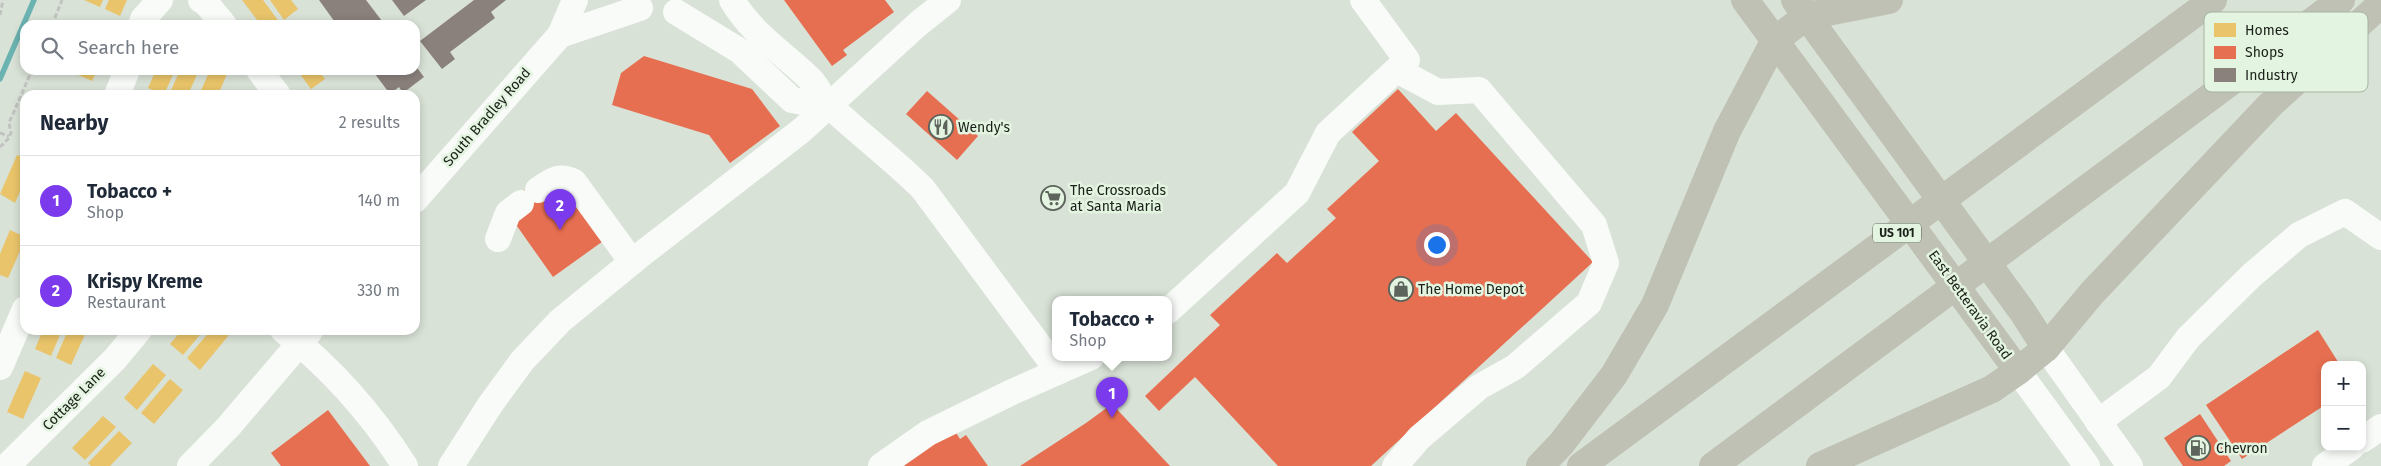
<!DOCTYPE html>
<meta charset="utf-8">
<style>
:root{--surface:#fff;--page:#f2f2f3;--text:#1f2937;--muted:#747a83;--line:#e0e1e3;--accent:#7c3aed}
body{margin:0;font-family:"Fira Sans",sans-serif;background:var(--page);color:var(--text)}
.controls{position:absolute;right:15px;bottom:15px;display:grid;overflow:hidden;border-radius:10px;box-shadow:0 2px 8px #0003}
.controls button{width:45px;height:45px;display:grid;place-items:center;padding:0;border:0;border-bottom:1px solid var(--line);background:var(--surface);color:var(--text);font:25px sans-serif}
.you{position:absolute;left:1436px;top:244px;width:18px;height:18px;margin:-12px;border:4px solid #fff;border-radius:50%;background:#1a73e8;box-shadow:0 0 0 8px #1a73e833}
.badge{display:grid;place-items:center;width:32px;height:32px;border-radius:50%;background:var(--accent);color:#fff;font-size:16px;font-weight:700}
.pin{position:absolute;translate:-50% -41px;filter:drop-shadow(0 1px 2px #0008)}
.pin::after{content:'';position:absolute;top:26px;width:18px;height:15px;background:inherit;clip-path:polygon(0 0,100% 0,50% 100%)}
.popup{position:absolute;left:1052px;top:296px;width:120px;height:65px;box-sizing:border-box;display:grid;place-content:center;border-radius:10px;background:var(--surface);filter:drop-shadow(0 1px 4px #0005);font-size:16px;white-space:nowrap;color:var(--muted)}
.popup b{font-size:19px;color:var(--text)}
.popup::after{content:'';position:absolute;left:50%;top:100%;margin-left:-10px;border:10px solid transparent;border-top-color:var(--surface)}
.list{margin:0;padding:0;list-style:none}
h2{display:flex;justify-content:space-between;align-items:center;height:65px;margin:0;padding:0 20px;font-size:21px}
h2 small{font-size:16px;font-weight:400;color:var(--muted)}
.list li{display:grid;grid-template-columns:32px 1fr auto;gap:15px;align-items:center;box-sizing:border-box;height:90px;padding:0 20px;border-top:1px solid var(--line)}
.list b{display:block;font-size:19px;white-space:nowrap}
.list p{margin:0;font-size:16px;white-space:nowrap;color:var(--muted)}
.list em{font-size:16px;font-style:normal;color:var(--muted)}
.icon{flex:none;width:28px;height:28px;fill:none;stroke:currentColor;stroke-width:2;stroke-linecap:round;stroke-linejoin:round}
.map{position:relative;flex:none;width:2381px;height:466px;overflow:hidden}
.search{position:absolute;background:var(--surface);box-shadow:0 2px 8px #0003;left:20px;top:20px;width:400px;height:55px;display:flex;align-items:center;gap:12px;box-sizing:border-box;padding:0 18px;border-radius:15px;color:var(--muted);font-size:19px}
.panel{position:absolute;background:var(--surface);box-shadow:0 2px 8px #0003;left:20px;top:90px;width:400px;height:245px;border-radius:15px}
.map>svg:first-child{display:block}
</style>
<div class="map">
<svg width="2381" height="466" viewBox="0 0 2381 466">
<rect width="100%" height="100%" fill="#d9e2d7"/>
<g fill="#e9c46a">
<polygon points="84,0 103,0 100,7"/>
<polygon points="109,0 127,0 120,16 105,9"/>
<polygon points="242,0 263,0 280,23 278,25 261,25"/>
<polygon points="270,0 291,0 298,9 284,20"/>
<polygon points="78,70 97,70 92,81 76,74"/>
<polygon points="156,70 175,70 164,95 148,88"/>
<polygon points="180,70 199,70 188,95 169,95"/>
<polygon points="210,70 227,74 218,95 199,95"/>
<polygon points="297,70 318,70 325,79 311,89"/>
<polygon points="17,155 25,158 25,180 15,203 0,194"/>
<polygon points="10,230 25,237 25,240 8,278 0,275 0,254"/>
<polygon points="43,330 62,330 51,356 35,349"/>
<polygon points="68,330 87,330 71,365 56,358"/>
<polygon points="182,330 204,330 183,355 170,344"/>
<polygon points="211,330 223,330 229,335 200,370 187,358"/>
<polygon points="153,364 166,375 137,410 124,398"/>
<polygon points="25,371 41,378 23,419 7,412"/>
<polygon points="170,379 183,390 154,424 141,413"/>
<polygon points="103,416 116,427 85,460 72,448"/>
<polygon points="119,431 132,443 110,466 91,466 88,463"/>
</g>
<g fill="#e76f51">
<polygon points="784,0 885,0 894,12 843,50 847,55 832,66"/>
<polygon points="644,56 752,89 780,126 730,163 709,135 612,105 621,73"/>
<polygon points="1398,89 1436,131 1456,113 1593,262 1371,466 1278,466 1195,377 1159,411 1145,396 1220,325 1210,315 1277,253 1287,263 1336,218 1327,209 1379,161 1352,132"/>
<polygon points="927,91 978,136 957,160 906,114"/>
<polygon points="562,181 606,239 553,277 512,219 516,196 533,184"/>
<polygon points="2318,330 2340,365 2325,365 2325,405 2242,459 2206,405"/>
<polygon points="1112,404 1170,466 1020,466 1086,423"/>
<polygon points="328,410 370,466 281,466 271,453"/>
<polygon points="2200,414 2231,461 2224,466 2183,466 2164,438"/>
<polygon points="953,428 960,439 966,435 988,466 901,466"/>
</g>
<g fill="#8a817c">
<polygon points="319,0 366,0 385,25 337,25"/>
<polygon points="392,0 426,0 404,16"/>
<polygon points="474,0 506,0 491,12 495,18 450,52 455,59 442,69 420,41"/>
<polygon points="415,65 424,77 403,93 399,87 390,94 372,70 415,70"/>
</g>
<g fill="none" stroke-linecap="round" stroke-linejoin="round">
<polyline stroke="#6bb3b1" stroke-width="5.5" points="0,79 34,0"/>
<g stroke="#c0c3c0" stroke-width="3" stroke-dasharray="5 2.5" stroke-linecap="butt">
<polyline points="0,15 3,0"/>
<polyline points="52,25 62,0"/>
<polyline points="0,133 9,136"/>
<polyline points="0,147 9,138 11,133 9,123 32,70"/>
</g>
<g stroke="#f9fbf9" stroke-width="26">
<polyline points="201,0 206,3 224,25"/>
<path d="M732 0C751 33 782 52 809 78 818 86 822 100 832 108 862 136 894 160 923 189L1058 371"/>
<polyline points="676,12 740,51 792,100 830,107"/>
<polyline points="141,25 143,19 160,0"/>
<polyline points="560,35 640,8"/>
<polyline points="259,70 278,95"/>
<polyline points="117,95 127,70"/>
<path d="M538 190C551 181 559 174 574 182L632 262"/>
<polyline points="415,200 560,35 575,0"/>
<polyline points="498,239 508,213 521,203"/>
<polyline points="1168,311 1297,193 1328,133 1407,60 1363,0"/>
<path d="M283 330C331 368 372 414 405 466"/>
<polyline points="2046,348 2130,466"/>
<polyline points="0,367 25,309"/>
<polyline points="2018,371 2087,466"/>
<polyline points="2098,422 2159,377 2188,338 2252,275 2299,235 2345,212 2381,237"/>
<polyline points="2362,440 2381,427"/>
<polyline points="7,466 115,359 139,330"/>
<polyline points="190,466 229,426 310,331"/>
<polyline points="451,466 490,405 522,361 560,321 643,253 802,130 918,24 948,0"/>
<polyline points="881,466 928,433 1010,393 1091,357"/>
<polyline points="1395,466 1419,438 1479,387 1515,367 1589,303 1606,263 1594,225 1479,90 1438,92 1397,70"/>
<polyline points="2325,466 2352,447"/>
</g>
<g stroke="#bfc1b4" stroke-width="28">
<polyline points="1745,0 2018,371"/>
<polyline points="1795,0 2022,311 2046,348"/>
<polyline points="1540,466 1561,444 1614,375 1655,305 1727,131 1775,40 1807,16 1889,0"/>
<polyline points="1581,466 2213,0"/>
<polyline points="1713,466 2341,0"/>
<polyline points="1820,466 1992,389 2018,371 2046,348 2092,293 2270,105 2381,4"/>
</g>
</g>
<defs>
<symbol id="restaurant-ring" viewBox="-11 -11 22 22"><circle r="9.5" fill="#e3f4e0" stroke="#5d645c" stroke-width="1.5"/><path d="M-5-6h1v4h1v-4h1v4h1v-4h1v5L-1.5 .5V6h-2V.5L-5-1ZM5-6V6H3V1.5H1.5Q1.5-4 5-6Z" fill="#5d645c"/></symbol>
<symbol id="supermarket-ring" viewBox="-11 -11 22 22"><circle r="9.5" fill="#e3f4e0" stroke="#5d645c" stroke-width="1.5"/><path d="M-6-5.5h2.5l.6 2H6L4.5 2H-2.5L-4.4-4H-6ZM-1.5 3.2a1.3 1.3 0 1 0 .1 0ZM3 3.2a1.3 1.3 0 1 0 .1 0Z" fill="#5d645c"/></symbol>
<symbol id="shop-ring" viewBox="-11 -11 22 22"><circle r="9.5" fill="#e3f4e0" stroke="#5d645c" stroke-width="1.5"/><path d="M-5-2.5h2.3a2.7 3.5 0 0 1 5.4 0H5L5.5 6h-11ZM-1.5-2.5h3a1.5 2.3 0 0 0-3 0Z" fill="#5d645c"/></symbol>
<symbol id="fuel-ring" viewBox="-11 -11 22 22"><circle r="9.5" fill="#e3f4e0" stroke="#5d645c" stroke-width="1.5"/><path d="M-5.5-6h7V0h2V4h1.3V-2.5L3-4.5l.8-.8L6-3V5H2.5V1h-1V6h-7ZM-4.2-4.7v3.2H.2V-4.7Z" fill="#5d645c"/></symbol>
</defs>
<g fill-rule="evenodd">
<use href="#restaurant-ring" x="927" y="113" width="28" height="28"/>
<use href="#supermarket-ring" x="1039" y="184" width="28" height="28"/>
<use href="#shop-ring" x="1387" y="275" width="28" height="28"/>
<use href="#fuel-ring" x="2184" y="434" width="28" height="28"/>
</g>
<g text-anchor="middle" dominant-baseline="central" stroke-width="5" stroke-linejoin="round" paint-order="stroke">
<rect fill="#e3f4e0" stroke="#566055" stroke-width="1" x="1873" y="223.5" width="48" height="19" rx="4"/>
<g font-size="12" font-weight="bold" fill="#1a2019">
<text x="1897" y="233">US 101</text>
</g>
<g font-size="14" fill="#1a2019" stroke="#e3f4e0">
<text transform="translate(487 117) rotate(-49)">South Bradley Road</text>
<text transform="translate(1970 305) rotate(54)">East Betteravia Road</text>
<text transform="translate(74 399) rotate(-45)">Cottage Lane</text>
</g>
<g font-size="14" fill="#1a2019" stroke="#e3f4e0" text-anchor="start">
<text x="958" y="127">Wendy's</text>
<text x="1070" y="190">The Crossroads<tspan x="1070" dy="16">at Santa Maria</tspan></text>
<text x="1418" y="289">The Home Depot</text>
<text x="2216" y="448">Chevron</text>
</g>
</g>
<rect x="2204" y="12" width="164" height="80" rx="8" fill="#e3f4e0" stroke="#a7b4a4" stroke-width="1"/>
<rect x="2214" y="23" width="22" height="14" fill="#e9c46a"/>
<rect x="2214" y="46" width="22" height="13" fill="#e76f51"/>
<rect x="2214" y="68" width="22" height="14" fill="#8a817c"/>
<g font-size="14" fill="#1a2019">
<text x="2245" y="35">Homes</text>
<text x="2245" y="57">Shops</text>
<text x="2245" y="80">Industry</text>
</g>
</svg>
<div class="controls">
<button>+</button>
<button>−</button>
</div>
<div class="you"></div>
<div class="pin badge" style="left:1112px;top:418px">1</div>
<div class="popup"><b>Tobacco +</b>Shop</div>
<div class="pin badge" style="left:560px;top:230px">2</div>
<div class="search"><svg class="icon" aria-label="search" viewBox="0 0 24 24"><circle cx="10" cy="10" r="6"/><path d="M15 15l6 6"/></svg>Search here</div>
<section class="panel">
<h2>Nearby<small>2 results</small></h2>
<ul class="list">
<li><span class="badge">1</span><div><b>Tobacco +</b><p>Shop</p></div><em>140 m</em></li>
<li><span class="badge">2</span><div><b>Krispy Kreme</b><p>Restaurant</p></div><em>330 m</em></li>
</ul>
</section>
</div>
